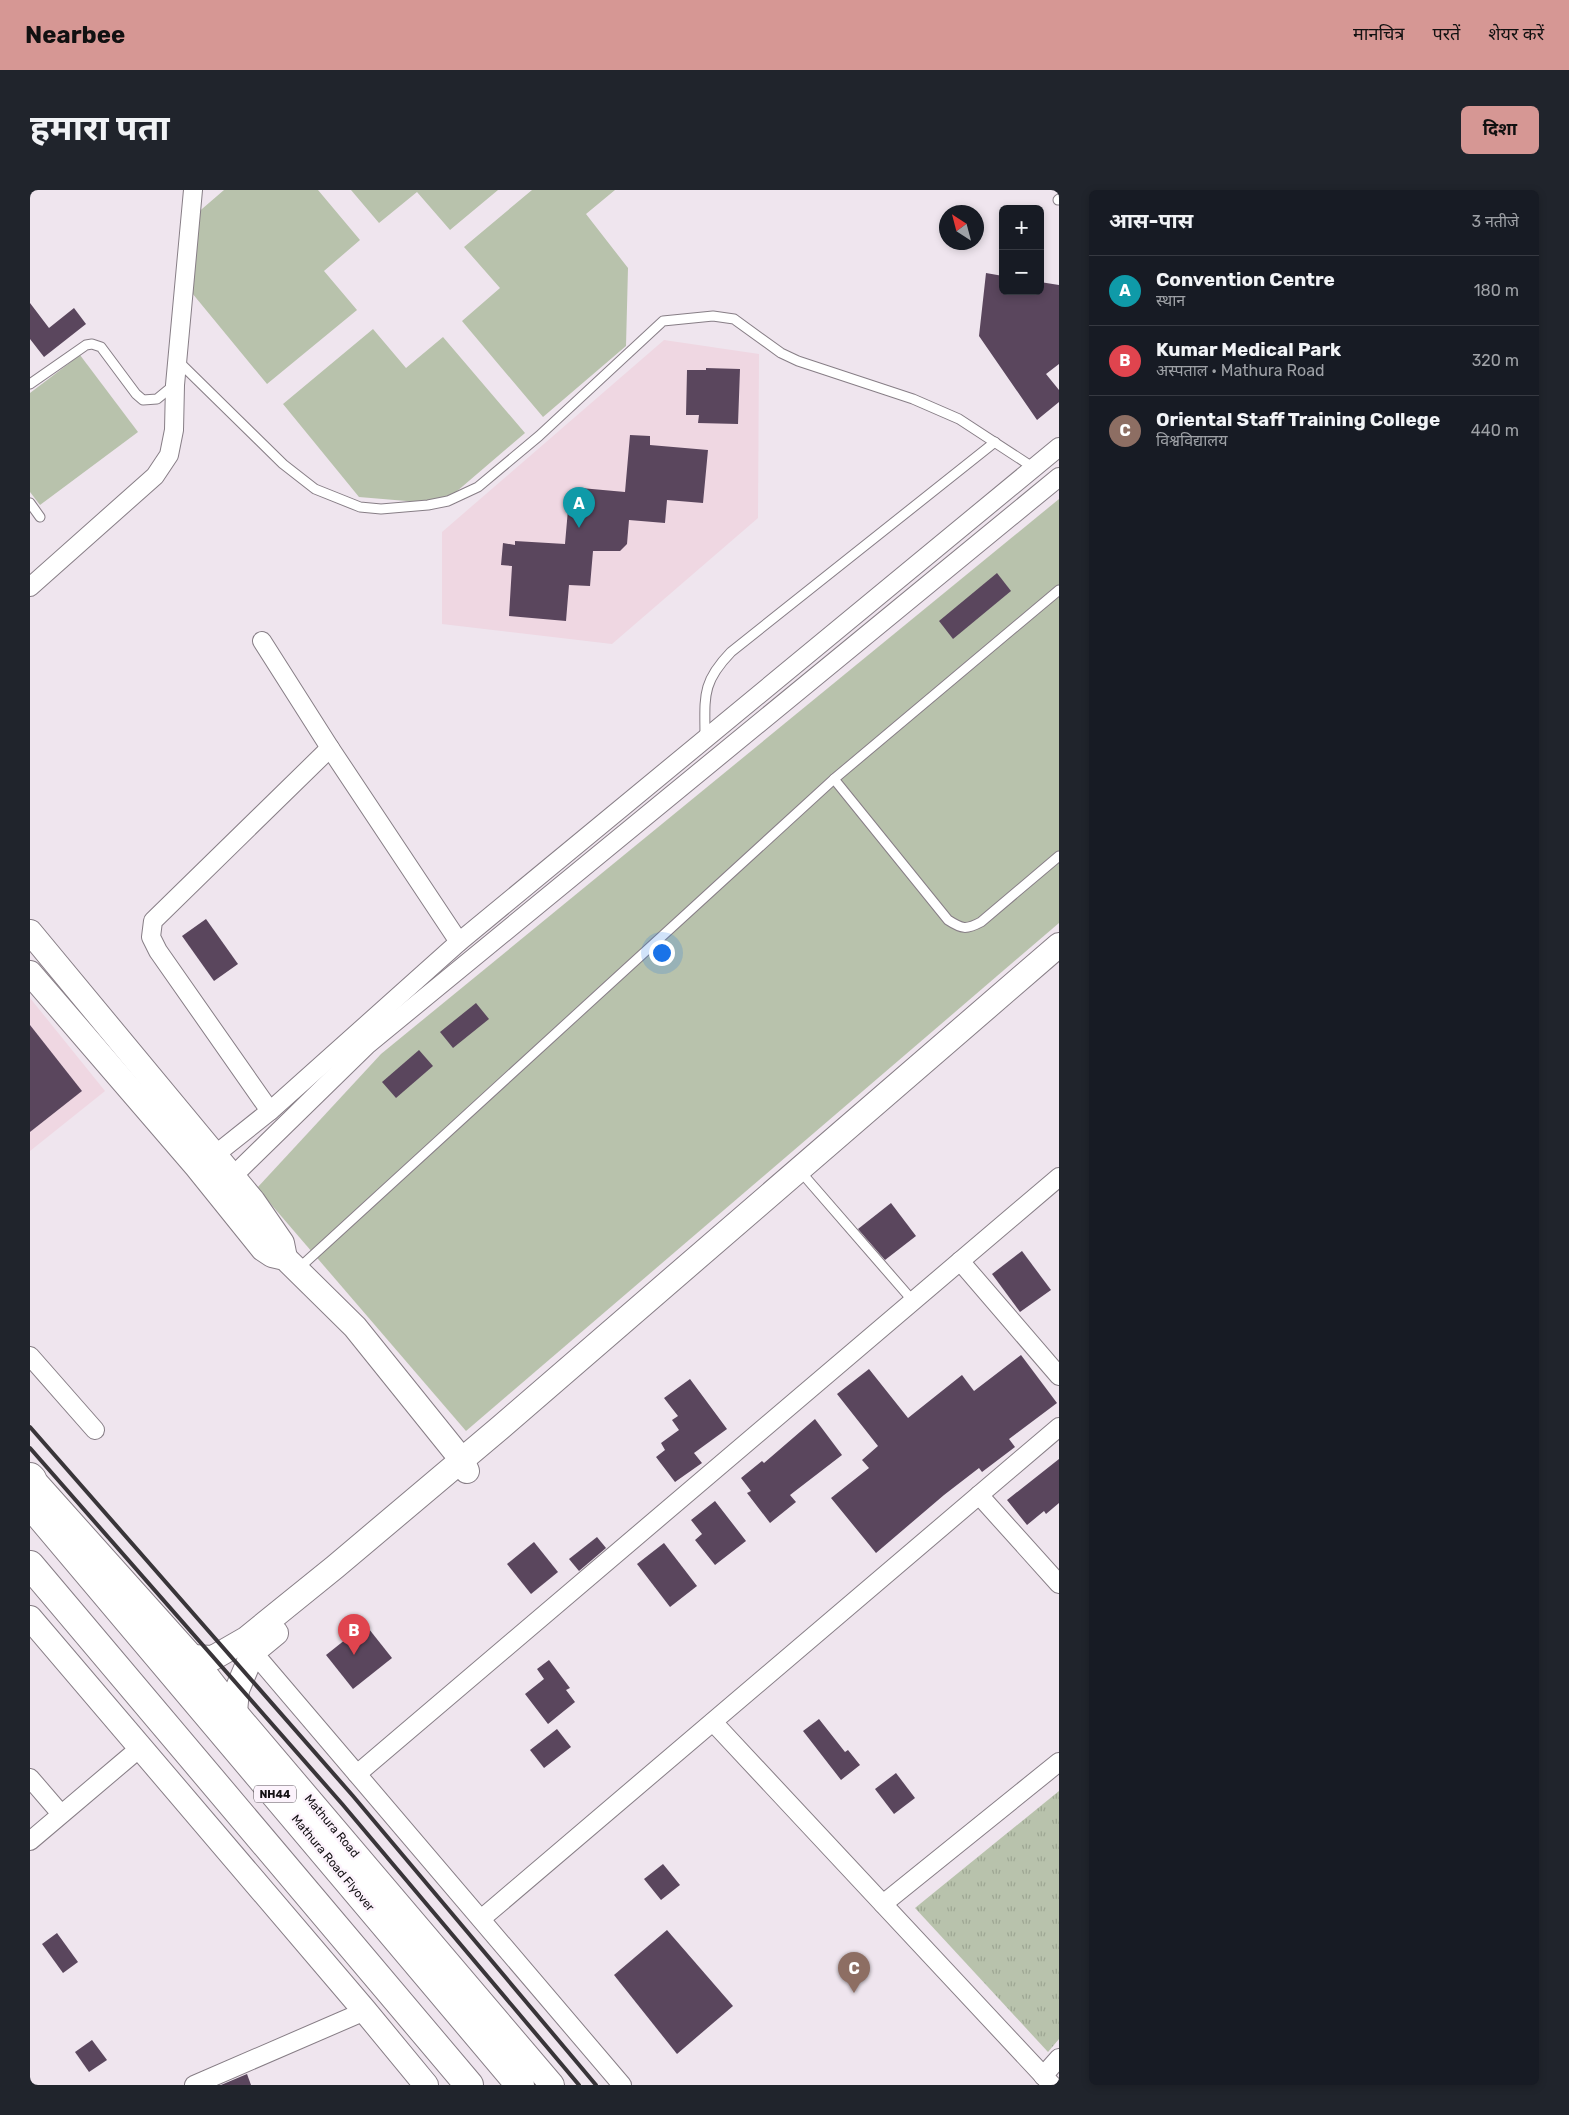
<!DOCTYPE html>
<html lang="hi">
<meta charset="utf-8">
<style>
:root{--surface:#171b24;--page:#20242c;--text:#f1f3f6;--muted:#9ea1a6;--line:#363941;--accent:#d69794}
body{margin:0;font-family:Rubik,"Noto Sans Devanagari",sans-serif;background:var(--page);color:var(--text)}
.controls{position:absolute;right:15px;top:15px;display:grid;overflow:hidden;border-radius:8px;box-shadow:0 2px 8px #0003}
.controls button{width:45px;height:45px;display:grid;place-items:center;padding:0;border:0;border-bottom:1px solid var(--line);background:var(--surface);color:var(--text);font:25px sans-serif}
.compass{position:absolute;left:909px;top:15px;width:45px;height:45px;border-radius:50%;background:var(--surface);box-shadow:0 2px 8px #0003;rotate:324deg}
.you{position:absolute;left:631px;top:762px;width:18px;height:18px;margin:-12px;border:4px solid #fff;border-radius:50%;background:#1a73e8;box-shadow:0 0 0 8px #1a73e833}
.badge{display:grid;place-items:center;width:32px;height:32px;border-radius:50%;background:var(--accent);color:#fff;font-size:16px;font-weight:700}
.pin{position:absolute;translate:-50% -41px;filter:drop-shadow(0 1px 2px #0008)}
.pin::after{content:'';position:absolute;top:26px;width:18px;height:15px;background:inherit;clip-path:polygon(0 0,100% 0,50% 100%)}
.list{margin:0;padding:0;list-style:none}
h2{display:flex;justify-content:space-between;align-items:center;height:65px;margin:0;padding:0 20px;font-size:21px}
h2 small{font-size:16px;font-weight:400;color:var(--muted)}
.list li{display:grid;grid-template-columns:32px 1fr auto;gap:15px;align-items:center;box-sizing:border-box;height:70px;padding:0 20px;border-top:1px solid var(--line)}
.list b{display:block;font-size:19px;white-space:nowrap}
.list p{margin:0;font-size:16px;white-space:nowrap;color:var(--muted)}
.list em{font-size:16px;font-style:normal;color:var(--muted)}
.map{position:relative;flex:none;width:1029px;height:1895px;overflow:hidden;border-radius:8px}
header{display:flex;align-items:center;gap:30px;box-sizing:border-box;height:70px;padding:0 25px;background:var(--accent);color:#111}
header strong{font-size:24px}
nav{display:flex;gap:28px;margin-inline-start:auto;font-size:18px}
.intro{display:flex;align-items:center;justify-content:space-between;box-sizing:border-box;height:120px;padding:0 30px}
h1{margin:0;font-size:35px}
.button{padding:12px 22px;border-radius:8px;background:var(--accent);color:#111;font-size:18px;font-weight:700}
main{display:flex;gap:30px;padding:0 30px}
aside{flex:1;background:var(--surface);border-radius:8px;box-shadow:0 2px 8px #0003}
.map>svg:first-child{display:block}
</style>
<header>
<strong>Nearbee</strong>
<nav><a>मानचित्र</a><a>परतें</a><a>शेयर करें</a></nav>
</header>
<div class="intro"><h1>हमारा पता</h1><a class="button">दिशा</a></div>
<main>
<div class="map">
<svg width="1029" height="1895" viewBox="0 0 1029 1895">
<defs>
<pattern id="park-tufts" width="24" height="20" patternUnits="userSpaceOnUse" patternTransform="scale(1.25)"><rect width="24" height="20" fill="#b8c2ac"/><path d="M3 7l-1-3M5 7V3M7 7l1-3M15 17l-1-3M17 17v-4M19 17l1-3" fill="none" stroke="#9da693"/></pattern>
</defs>
<rect width="100%" height="100%" fill="#efe5ee"/>
<g fill="#efd7e2">
<polygon points="634,150 729,164 728,328 582,454 412,434 412,342"/>
<polygon points="0,808 75,901 0,961"/>
</g>
<g fill="#b8c2ac">
<polygon points="194,0 288,0 330,50 294,81 327,120 237,194 162,103 165,25"/>
<polygon points="321,0 468,0 420,40 387,2 349,33"/>
<polygon points="502,0 585,0 556,24 598,78 596,156 513,227 432,131 470,98 434,57"/>
<polygon points="343,139 376,178 413,147 495,243 412,314 329,307 253,214"/>
<polygon points="50,165 108,242 10,315 0,302 0,203"/>
<polygon points="1029,309 1029,733 436,1241 227,998 351,864"/>
</g>
<polygon fill="url(#park-tufts)" points="1029,1601 1029,1849 1018,1862 885,1718"/>
<g fill="#5a465d">
<polygon points="956,83 973,86 973,101 1010,101 1010,92 1029,95 1029,174 1016,184 1029,200 1029,212 1007,230 949,146"/>
<polygon points="0,113 19,138 44,118 56,134 14,167 0,149"/>
<polygon points="676,178 710,179 708,234 668,233 669,225 656,225 657,180 676,180"/>
<polygon points="600,245 620,246 620,255 678,260 673,313 637,310 635,333 599,330 597,354 590,361 563,361 560,396 539,395 536,431 479,426 482,376 471,375 473,353 485,355 485,351 535,354 539,308 551,298 595,302"/>
<polygon points="967,383 981,401 923,449 909,431"/>
<polygon points="176,729 208,774 184,791 152,746"/>
<polygon points="446,813 459,829 423,858 410,842"/>
<polygon points="0,835 52,901 0,942"/>
<polygon points="389,860 403,876 366,908 352,892"/>
<polygon points="861,1013 886,1046 855,1070 828,1039"/>
<polygon points="992,1061 1021,1100 990,1122 962,1084"/>
<polygon points="991,1165 1027,1213 979,1249 985,1257 952,1282 949,1278 914,1305 846,1363 801,1308 839,1278 832,1270 848,1256 807,1204 839,1179 878,1228 932,1185 944,1201"/>
<polygon points="660,1189 697,1239 664,1263 672,1273 645,1292 626,1267 635,1260 631,1253 649,1240 642,1230 648,1226 634,1208"/>
<polygon points="785,1229 812,1265 760,1305 766,1312 740,1333 717,1303 721,1301 711,1288 732,1271 734,1273"/>
<polygon points="1029,1269 1029,1313 1016,1324 1014,1321 997,1335 977,1310"/>
<polygon points="685,1311 716,1351 685,1375 665,1350 672,1344 661,1330"/>
<polygon points="567,1347 576,1358 549,1381 539,1369"/>
<polygon points="504,1352 528,1382 501,1404 477,1374"/>
<polygon points="634,1353 667,1396 640,1417 607,1374"/>
<polygon points="335,1434 362,1468 323,1499 296,1465"/>
<polygon points="519,1470 540,1498 536,1500 545,1512 518,1534 495,1504 514,1489 507,1479"/>
<polygon points="789,1529 815,1562 818,1560 830,1575 811,1590 773,1541"/>
<polygon points="527,1539 541,1557 514,1578 500,1560"/>
<polygon points="866,1583 885,1608 864,1624 845,1599"/>
<polygon points="633,1674 650,1695 631,1710 614,1689"/>
<polygon points="637,1740 703,1816 647,1864 584,1785"/>
<polygon points="27,1743 48,1772 33,1783 12,1754"/>
<polygon points="62,1850 77,1870 59,1882 45,1862"/>
<polygon points="217,1884 221,1895 191,1895"/>
</g>
<g fill="none" stroke-linecap="round" stroke-linejoin="round">
<defs>
<g id="lane">
<polyline points="1028,10 1029,9"/>
<polyline points="147,170 253,274 285,299 330,317 351,319 398,315 418,311 448,297 509,246 633,131 683,126 704,129 751,163 768,171 883,209 929,229 1004,278"/>
<polyline points="0,194 56,155 62,154 71,157 106,204 113,210 127,209 144,195"/>
<polyline points="0,313 10,327"/>
<path d="M675 548C675 507 671 493 701 462L965 252"/>
<path d="M804 589 918 730C932 739 936 740 951 732L1029 666"/>
<polyline points="777,989 883,1111"/>
<polyline points="268,1079 804,589 1029,400"/>
</g>
<g id="street">
<polyline points="0,397 125,286 139,265 144,240 145,195 163,0"/>
<polyline points="232,451 300,558 429,752"/>
<polyline points="240,921 128,761 121,747 123,731 300,558"/>
<polyline points="186,964 240,921 429,752 1029,257"/>
<polyline points="203,986 337,855 1029,287"/>
<polyline points="930,1071 1029,1186"/>
<polyline points="0,1166 65,1240"/>
<polyline points="949,1305 1029,1394"/>
<polyline points="223,1462 592,1895"/>
<polyline points="683,1532 1022,1895"/>
<polyline points="327,1584 1029,987"/>
<polyline points="0,1588 31,1624"/>
<polyline points="0,1651 111,1557"/>
<polyline points="853,1714 1029,1572"/>
<polyline points="451,1729 1029,1237"/>
<polyline points="1013,1886 1029,1868"/>
<polyline points="164,1895 335,1821"/>
</g>
<g id="secondary">
<polyline points="0,742 223,1011 252,1053 255,1068"/>
<polyline points="0,783 167,977 233,1059 242,1065 255,1068 325,1137 432,1270 437,1281"/>
<polyline points="0,1286 162,1467 205,1522 522,1895"/>
<polyline points="0,1428 335,1821 396,1895"/>
<polyline points="162,1467 183,1468 216,1449 305,1377 471,1237 1029,755"/>
<polyline points="205,1522 207,1500 223,1462 246,1443"/>
</g>
<g id="highway">
<polyline points="0,1287 2,1289"/>
<polyline points="0,1314 490,1895"/>
<polyline points="0,1375 439,1895"/>
</g>
</defs>
<use href="#lane" stroke="#877e86" stroke-width="11"/>
<use href="#street" stroke="#877e86" stroke-width="20"/>
<use href="#secondary" stroke="#877e86" stroke-width="26"/>
<use href="#highway" stroke="#877e86" stroke-width="30"/>
<use href="#lane" stroke="#fff" stroke-width="9"/>
<use href="#street" stroke="#fff" stroke-width="18"/>
<use href="#secondary" stroke="#fff" stroke-width="24"/>
<use href="#highway" stroke="#fff" stroke-width="28"/>
<g stroke="#393539" stroke-width="4">
<polyline points="0,1237 323,1606 566,1895"/>
<polyline points="0,1258 313,1615 549,1895"/>
</g>
</g>
<g text-anchor="middle" dominant-baseline="central" stroke-width="5" stroke-linejoin="round" paint-order="stroke">
<rect fill="#fcf3fc" stroke="#5a555a" stroke-width="1" x="224" y="1595.5" width="42" height="17" rx="4"/>
<g font-size="11" font-weight="bold" fill="#141114">
<text x="245" y="1604">NH44</text>
</g>
<g font-size="12" fill="#141114" stroke="#fcf3fc">
<text transform="translate(302 1636) rotate(50)">Mathura Road</text>
<text transform="translate(303 1673) rotate(50)">Mathura Road Flyover</text>
</g>
</g>
</svg>
<div class="controls">
<button>+</button>
<button>−</button>
</div>
<svg class="compass" viewBox="-18 -18 36 36"><path d="M0-13l5 13h-10z" fill="#e53935"/><path d="M0 13l5-13h-10z" fill="#9ea1a6"/></svg>
<div class="you"></div>
<div class="pin badge" style="left:549px;top:338px;background:#0f9aa8">A</div>
<div class="pin badge" style="left:324px;top:1465px;background:#e0444e">B</div>
<div class="pin badge" style="left:824px;top:1803px;background:#8d6e63">C</div>
</div>
<aside>
<h2>आस-पास<small>3 नतीजे</small></h2>
<ul class="list">
<li><span class="badge" style="background:#0f9aa8">A</span><div><b>Convention Centre</b><p>स्थान</p></div><em>180 m</em></li>
<li><span class="badge" style="background:#e0444e">B</span><div><b>Kumar Medical Park</b><p>अस्पताल · Mathura Road</p></div><em>320 m</em></li>
<li><span class="badge" style="background:#8d6e63">C</span><div><b>Oriental Staff Training College</b><p>विश्वविद्यालय</p></div><em>440 m</em></li>
</ul>
</aside>
</main>
